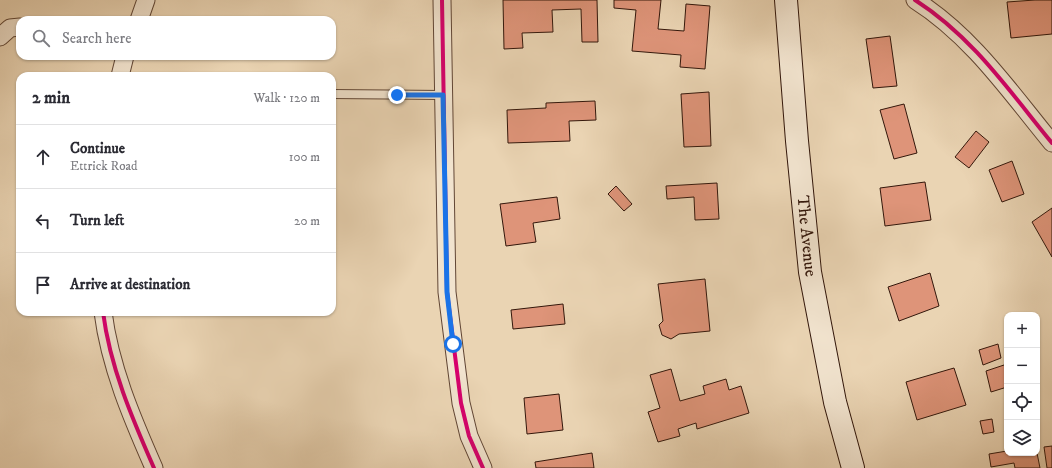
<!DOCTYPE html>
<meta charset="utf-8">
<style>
:root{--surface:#fff;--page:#f2f2f3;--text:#2b2b33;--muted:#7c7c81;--line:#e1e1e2}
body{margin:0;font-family:"IM FELL DW Pica",serif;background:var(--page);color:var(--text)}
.controls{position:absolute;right:12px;bottom:12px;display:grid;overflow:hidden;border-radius:8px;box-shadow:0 1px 3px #0004}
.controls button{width:36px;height:36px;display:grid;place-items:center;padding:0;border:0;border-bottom:1px solid var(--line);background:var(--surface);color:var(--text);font:20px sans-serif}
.stop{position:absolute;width:12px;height:12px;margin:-9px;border:3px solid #1a73e8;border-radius:50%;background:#fff}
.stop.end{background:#1a73e8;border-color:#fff;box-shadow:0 1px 4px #0008}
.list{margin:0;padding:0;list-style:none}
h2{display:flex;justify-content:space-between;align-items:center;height:52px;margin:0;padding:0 16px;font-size:17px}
h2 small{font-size:13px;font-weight:400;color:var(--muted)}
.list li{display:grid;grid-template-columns:26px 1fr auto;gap:12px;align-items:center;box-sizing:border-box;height:64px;padding:0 16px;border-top:1px solid var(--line)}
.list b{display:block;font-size:15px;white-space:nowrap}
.list p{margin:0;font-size:13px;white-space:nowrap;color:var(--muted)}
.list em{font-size:13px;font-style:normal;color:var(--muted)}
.icon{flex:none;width:22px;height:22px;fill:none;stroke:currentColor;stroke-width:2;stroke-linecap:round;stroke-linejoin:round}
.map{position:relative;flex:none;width:1052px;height:468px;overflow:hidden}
.search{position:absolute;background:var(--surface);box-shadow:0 1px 3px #0004;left:16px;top:16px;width:320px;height:44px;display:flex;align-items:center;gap:10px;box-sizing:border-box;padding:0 14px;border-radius:12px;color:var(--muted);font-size:15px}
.panel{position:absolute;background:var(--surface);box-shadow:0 1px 3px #0004;left:16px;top:72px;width:320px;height:244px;border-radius:12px}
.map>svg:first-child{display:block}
</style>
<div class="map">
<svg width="1052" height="468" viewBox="0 0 1052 468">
<rect width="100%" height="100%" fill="#ead4b3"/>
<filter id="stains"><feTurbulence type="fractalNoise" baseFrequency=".005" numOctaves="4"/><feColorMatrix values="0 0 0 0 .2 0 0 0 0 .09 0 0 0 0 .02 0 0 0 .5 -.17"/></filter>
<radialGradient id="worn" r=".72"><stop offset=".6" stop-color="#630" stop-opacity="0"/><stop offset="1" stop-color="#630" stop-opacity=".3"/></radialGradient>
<g fill="#de9479" stroke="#33170b">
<polygon points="503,0 597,0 598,42 582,42 581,9 552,10 553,32 522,33 523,48 504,49"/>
<polygon points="614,0 661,0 658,29 684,31 686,4 710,6 705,69 680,67 681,55 632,51 636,10 614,8"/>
<polygon points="1035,0 1052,0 1052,34 1011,38 1007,2"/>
<polygon points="890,36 897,86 873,88 866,39"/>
<polygon points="709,92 711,146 684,147 681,94"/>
<polygon points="595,101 596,120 569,121 570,141 508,143 507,110 546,108 546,103"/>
<polygon points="904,104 917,153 894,159 880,110"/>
<polygon points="976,131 989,142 969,168 955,157"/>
<polygon points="1012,161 1024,194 1002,202 989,170"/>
<polygon points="925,182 931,220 885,226 880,188"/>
<polygon points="717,183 719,219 695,220 694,197 667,199 666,186"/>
<polygon points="616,186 632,204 624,211 608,194"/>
<polygon points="557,197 560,219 533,223 536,242 506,246 500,204"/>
<polygon points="1052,208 1052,257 1032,222"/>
<polygon points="930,273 939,306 899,321 888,287"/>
<polygon points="705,279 710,331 679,334 671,339 662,335 659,325 663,321 658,284"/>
<polygon points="563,304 565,324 513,329 511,310"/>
<polygon points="998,344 1001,358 983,365 979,350"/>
<polygon points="1007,364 1007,387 991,392 986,371"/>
<polygon points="954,368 966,405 917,420 906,382"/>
<polygon points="671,369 680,401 705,394 703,386 726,379 729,390 741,386 749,413 697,429 696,423 678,429 680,436 658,442 648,412 660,408 650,375"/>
<polygon points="559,394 563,430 527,434 524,398"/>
<polygon points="992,419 994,432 983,434 980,421"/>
<polygon points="1052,446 1052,468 1047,468 1044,447"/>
<polygon points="1007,451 1007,453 1037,453 1040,468 1015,468 1014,463 991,467 989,454"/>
<polygon points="592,453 594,468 536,468 535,462"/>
</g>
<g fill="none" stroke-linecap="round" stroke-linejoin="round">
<defs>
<polyline id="lane" points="332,94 443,95"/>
<g id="street">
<polyline points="442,0 447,292 461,403 469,436 483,468"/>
<path d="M915 0C972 36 1010 92 1052 143"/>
<polyline points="139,20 146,0"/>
<polyline points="0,37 10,28 20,27"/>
<polyline points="120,76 125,56"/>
<path d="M103 312C110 367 132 418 154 468"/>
</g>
<g id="secondary">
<path id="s1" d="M786 0 797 141 810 272 835 402 853 468"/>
</g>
</defs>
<use href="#lane" stroke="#614635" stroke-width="10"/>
<use href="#street" stroke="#614635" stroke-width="19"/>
<use href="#secondary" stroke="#33170b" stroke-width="24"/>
<use href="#lane" stroke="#f1e3ce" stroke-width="8"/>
<use href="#street" stroke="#f1e3ce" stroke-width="17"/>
<use href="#secondary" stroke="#f1e3ce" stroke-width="22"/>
<defs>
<g id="cycleway">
<polyline points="442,0 447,292 461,403 469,436 483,468"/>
<path d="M915 0C972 36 1010 92 1052 143"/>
<path d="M103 312C110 367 132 418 154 468"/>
</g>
</defs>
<use href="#cycleway" stroke="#f1e3ce" stroke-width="6"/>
<use href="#cycleway" stroke="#d6006c" stroke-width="4"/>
</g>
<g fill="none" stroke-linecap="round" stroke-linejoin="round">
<polyline stroke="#1a73e8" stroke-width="5" points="397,95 443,95 447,292 453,344"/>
</g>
<g text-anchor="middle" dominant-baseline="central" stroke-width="3" stroke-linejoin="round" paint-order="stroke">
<g font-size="17" fill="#33170b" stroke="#f1e3ce">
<text stroke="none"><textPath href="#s1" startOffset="237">The Avenue</textPath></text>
</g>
</g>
<rect width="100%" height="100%" filter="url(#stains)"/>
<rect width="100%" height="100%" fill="url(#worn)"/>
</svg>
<div class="controls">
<button>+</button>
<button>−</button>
<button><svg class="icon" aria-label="locate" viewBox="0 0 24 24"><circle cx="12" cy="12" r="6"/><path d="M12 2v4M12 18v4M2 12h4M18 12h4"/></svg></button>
<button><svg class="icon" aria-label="layers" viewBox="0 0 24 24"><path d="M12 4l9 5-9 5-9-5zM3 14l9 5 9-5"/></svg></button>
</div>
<div class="stop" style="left:453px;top:344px"></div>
<div class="stop end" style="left:397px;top:95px"></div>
<div class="search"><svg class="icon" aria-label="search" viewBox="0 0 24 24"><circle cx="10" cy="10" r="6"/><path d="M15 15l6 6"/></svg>Search here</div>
<section class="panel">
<h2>2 min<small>Walk · 120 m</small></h2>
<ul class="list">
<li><svg class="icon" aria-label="ahead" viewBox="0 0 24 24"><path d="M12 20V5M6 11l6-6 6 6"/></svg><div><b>Continue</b><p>Ettrick Road</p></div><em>100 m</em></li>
<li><svg class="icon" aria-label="left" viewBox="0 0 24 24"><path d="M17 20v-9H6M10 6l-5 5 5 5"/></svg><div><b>Turn left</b></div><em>20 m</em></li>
<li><svg class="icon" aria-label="arrive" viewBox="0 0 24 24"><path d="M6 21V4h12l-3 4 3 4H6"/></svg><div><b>Arrive at destination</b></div></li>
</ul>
</section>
</div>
